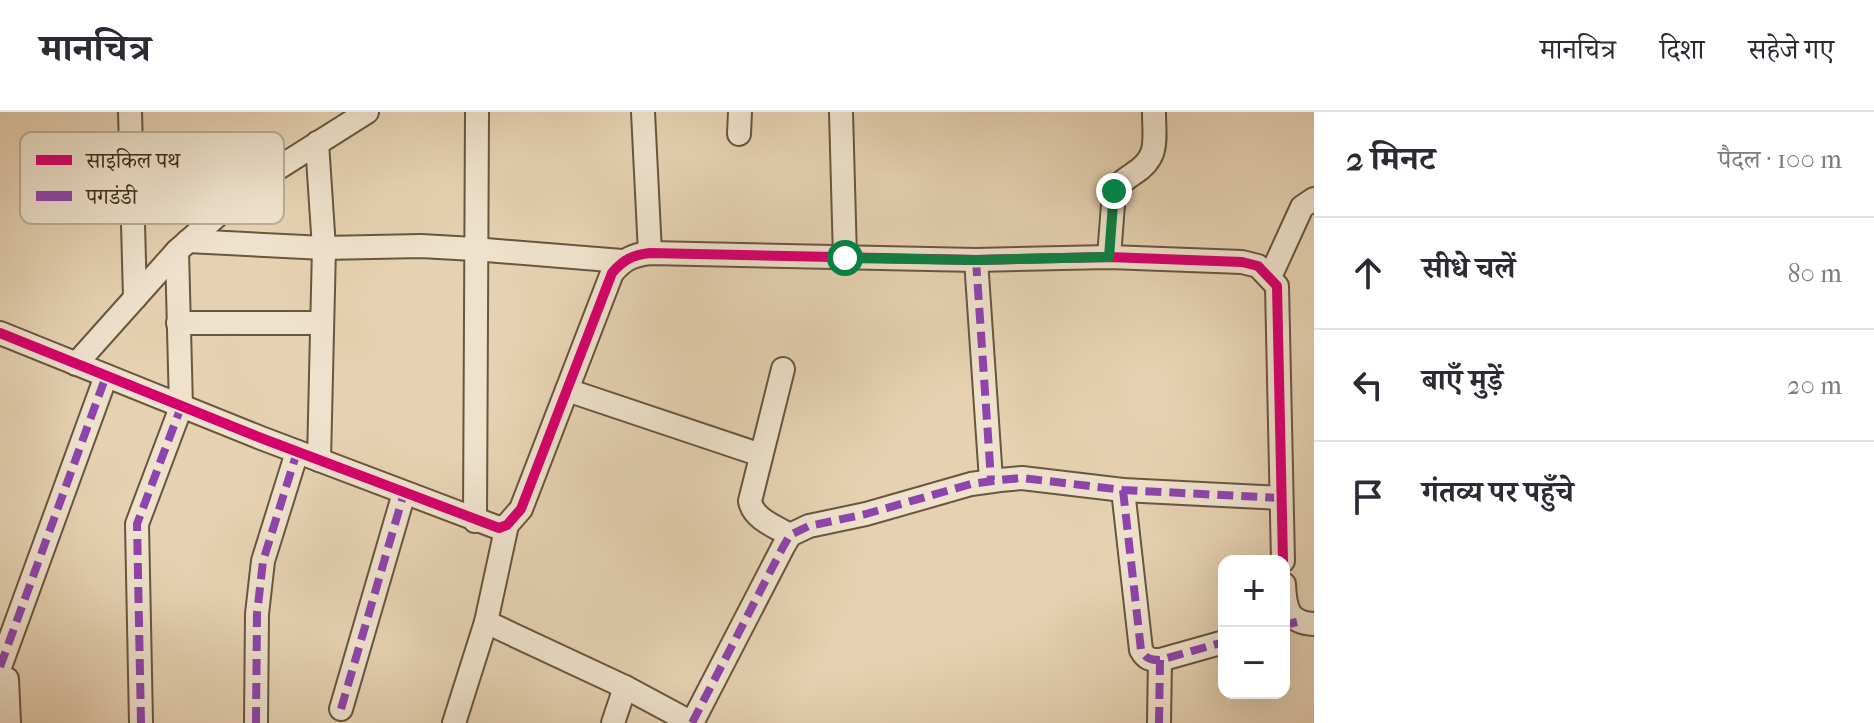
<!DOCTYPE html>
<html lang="hi">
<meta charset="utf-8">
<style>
:root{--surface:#fff;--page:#f2f2f3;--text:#2b2b33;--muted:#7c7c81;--line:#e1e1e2}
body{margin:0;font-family:"IM FELL French Canon","Noto Serif Devanagari",serif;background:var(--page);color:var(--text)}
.controls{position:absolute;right:24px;bottom:24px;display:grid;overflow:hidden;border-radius:16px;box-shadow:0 8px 32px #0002}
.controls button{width:72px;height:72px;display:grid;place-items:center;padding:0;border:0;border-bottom:2px solid var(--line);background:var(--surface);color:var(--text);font:40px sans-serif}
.stop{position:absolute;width:24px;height:24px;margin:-18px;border:6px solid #0b8043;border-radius:50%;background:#fff}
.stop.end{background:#0b8043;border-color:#fff;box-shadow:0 2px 8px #0008}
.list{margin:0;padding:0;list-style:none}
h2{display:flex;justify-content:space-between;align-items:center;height:104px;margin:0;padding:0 32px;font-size:34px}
h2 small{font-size:26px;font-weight:400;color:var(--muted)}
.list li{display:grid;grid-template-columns:52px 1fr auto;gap:24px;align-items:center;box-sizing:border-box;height:112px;padding:0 32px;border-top:2px solid var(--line)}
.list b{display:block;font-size:30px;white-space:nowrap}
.list em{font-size:26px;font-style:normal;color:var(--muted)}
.icon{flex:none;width:44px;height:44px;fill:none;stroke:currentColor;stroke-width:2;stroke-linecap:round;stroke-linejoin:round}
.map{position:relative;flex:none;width:1314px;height:611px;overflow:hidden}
header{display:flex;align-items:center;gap:48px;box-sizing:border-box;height:112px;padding:0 40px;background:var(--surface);border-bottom:2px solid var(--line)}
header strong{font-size:38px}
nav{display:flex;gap:44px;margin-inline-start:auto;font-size:28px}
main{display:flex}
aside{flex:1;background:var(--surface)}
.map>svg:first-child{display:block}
</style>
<header>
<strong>मानचित्र</strong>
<nav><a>मानचित्र</a><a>दिशा</a><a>सहेजे गए</a></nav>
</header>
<main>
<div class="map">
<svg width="1314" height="611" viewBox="0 0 1314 611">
<rect width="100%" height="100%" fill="#e6d2b2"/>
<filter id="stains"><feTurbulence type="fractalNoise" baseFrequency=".0025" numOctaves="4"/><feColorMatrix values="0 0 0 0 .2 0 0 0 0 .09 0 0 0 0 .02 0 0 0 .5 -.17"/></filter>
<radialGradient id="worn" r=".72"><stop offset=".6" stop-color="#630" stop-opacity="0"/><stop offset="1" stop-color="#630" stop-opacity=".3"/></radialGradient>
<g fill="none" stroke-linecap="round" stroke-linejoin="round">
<defs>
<g id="minor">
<polyline points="643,0 650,141"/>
<polyline points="841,0 845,146"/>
<polyline points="739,22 740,0"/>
<polyline points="317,31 324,136 319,348"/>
<polyline points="188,129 324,136 421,134 474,137 622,149"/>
<path d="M1109 145 1114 79C1119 71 1126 67 1133 62 1160 45 1154 29 1154 0"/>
<polyline points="976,148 991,368"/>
<polyline points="1270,165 1302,95 1314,87"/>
<polyline points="135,186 177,139 253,72 367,0"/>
<polyline points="178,211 321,211"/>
<path d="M0 221 261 326 499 416 507 413 521 397 612 161C624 147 633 143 650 141L976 148 1109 145 1242 150 1258 154 1277 174 1283 449"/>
<polyline points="76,252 135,186 130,0"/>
<path d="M783 257 750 389C753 407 776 415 790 423"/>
<polyline points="567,278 761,343"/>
<path d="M1123 378 1141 538C1146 547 1150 548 1160 548L1224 530"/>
<polyline points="475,409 477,0"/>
<path d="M1284 472C1285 496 1288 511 1314 512"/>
<polyline points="486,510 625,575 692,611"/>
<polyline points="0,555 106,264"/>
<polyline points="0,567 7,567 9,611"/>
<polyline points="341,597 404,381"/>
<polyline points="141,611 137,412 181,295 177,139"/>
<polyline points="256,611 257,502 263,449 297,340"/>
<polyline points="454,611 486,510 507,413"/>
<polyline points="613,611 625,575"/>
<polyline points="692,611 783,435 790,423 809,414 866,402 971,372 1000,368 1022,366 1123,378 1280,386"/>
<polyline points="1159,611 1160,548"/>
</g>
</defs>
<use href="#minor" stroke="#69563e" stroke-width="26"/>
<use href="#minor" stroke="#efe2cd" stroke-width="22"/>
<g stroke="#8e44ad" stroke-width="8" stroke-dasharray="16 8" stroke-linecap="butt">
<polyline points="976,148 991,368"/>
<path d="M1123 378 1141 538C1146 547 1150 548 1160 548L1224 530"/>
<polyline points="1284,513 1297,510"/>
<polyline points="0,555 106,264"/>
<polyline points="341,597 404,381"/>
<polyline points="141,611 137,412 181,295"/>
<polyline points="256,611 257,502 263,449 297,340"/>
<polyline points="692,611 783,435 790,423 809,414 866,402 971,372 1000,368 1022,366 1123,378 1280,386"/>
<polyline points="1159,611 1160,548"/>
</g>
<defs>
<path id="cycleway" d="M0 221 261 326 499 416 507 413 521 397 612 161C624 147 633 143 650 141L976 148 1109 145 1242 150 1258 154 1277 174 1283 449"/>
</defs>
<use href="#cycleway" stroke="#efe2cd" stroke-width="15"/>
<use href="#cycleway" stroke="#d6006c" stroke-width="10"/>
</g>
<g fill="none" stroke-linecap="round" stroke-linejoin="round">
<polyline stroke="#0b8043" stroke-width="10" points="845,146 976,148 1109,145 1114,79"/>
</g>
<rect x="20" y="20" width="264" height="92" rx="12" fill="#efe2cd" stroke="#baab97" stroke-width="2"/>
<rect x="36" y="43" width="36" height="10" fill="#d6006c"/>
<rect x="36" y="79" width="36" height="10" fill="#8e44ad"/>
<g font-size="22" fill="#3f2c18">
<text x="86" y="56">साइकिल पथ</text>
<text x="86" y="92">पगडंडी</text>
</g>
<rect width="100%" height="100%" filter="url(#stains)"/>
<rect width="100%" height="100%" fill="url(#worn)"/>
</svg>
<div class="controls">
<button>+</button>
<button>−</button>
</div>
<div class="stop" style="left:845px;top:146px"></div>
<div class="stop end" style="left:1114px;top:79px"></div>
</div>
<aside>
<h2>2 मिनट<small>पैदल · 100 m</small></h2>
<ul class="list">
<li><svg class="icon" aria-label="ahead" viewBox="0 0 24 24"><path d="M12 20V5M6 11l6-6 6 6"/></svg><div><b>सीधे चलें</b></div><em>80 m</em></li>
<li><svg class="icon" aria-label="left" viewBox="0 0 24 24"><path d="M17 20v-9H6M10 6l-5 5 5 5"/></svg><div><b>बाएँ मुड़ें</b></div><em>20 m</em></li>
<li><svg class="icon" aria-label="arrive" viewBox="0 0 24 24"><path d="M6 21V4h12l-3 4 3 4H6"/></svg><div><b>गंतव्य पर पहुँचे</b></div></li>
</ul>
</aside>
</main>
